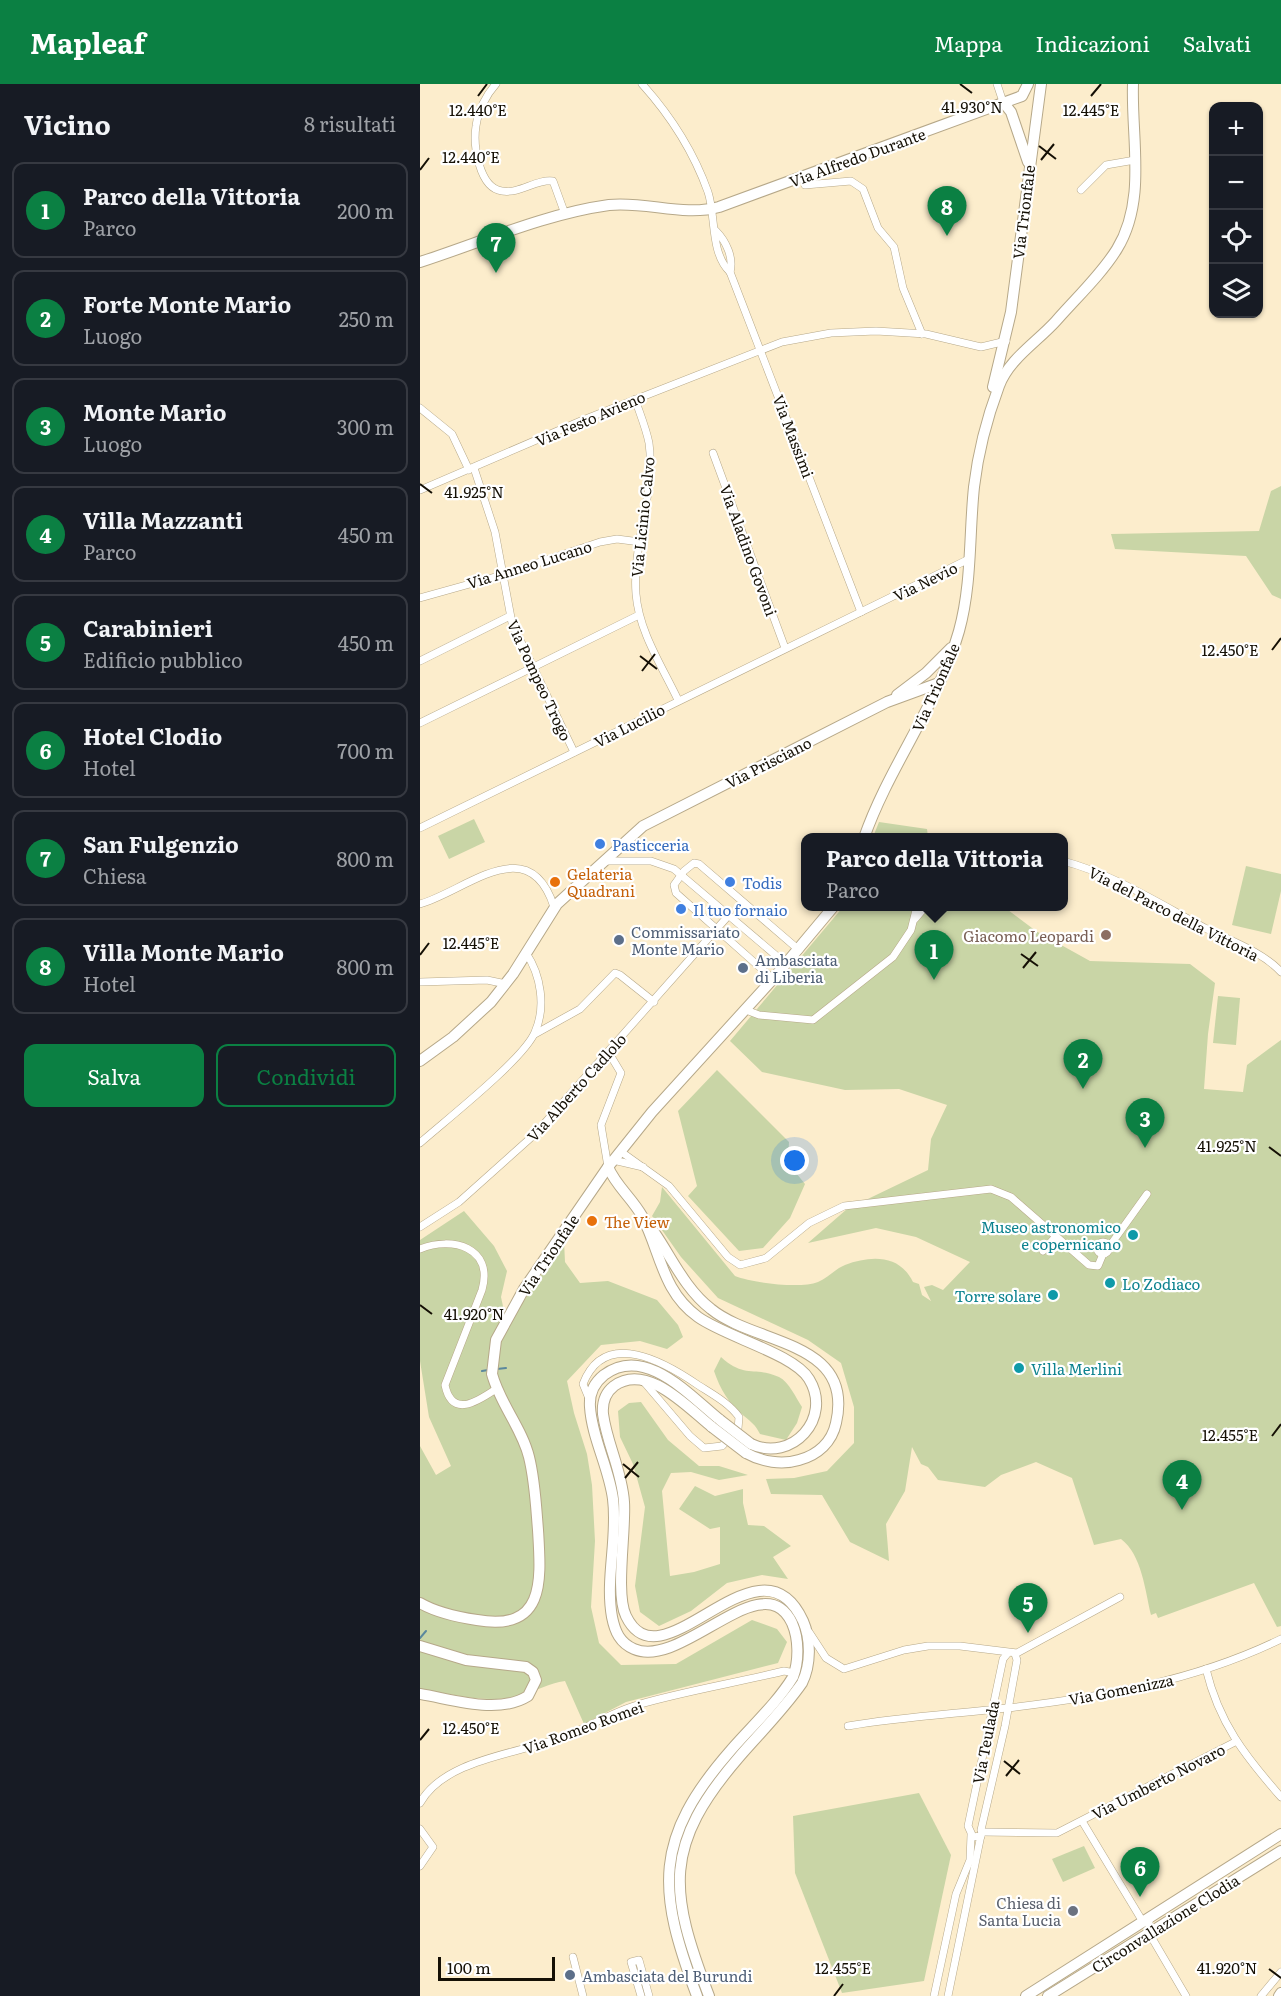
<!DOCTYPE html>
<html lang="it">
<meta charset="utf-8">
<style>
:root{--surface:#171b24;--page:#20242c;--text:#f1f3f6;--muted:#9ea1a6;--line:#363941;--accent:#0b8043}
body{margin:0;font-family:Literata,serif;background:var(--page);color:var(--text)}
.controls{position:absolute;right:18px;top:18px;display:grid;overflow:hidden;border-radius:12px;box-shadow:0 2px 4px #0004}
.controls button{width:54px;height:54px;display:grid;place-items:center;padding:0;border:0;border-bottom:2px solid var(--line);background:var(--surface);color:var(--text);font:30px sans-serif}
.scale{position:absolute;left:18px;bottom:15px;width:117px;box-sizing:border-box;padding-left:6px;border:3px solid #151005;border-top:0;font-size:16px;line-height:21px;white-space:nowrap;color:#151005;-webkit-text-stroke:4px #fff;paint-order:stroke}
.you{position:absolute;left:375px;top:1077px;width:21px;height:21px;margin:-15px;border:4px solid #fff;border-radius:50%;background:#1a73e8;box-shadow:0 0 0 9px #1a73e833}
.badge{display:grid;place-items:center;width:39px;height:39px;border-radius:50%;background:var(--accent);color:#fff;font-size:20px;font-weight:700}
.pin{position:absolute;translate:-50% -50px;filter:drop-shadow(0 2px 3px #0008)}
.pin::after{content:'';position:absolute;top:32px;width:21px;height:18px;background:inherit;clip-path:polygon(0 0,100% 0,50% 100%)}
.popup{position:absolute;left:381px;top:749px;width:267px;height:78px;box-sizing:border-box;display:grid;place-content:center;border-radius:12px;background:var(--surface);filter:drop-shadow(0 2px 4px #0005);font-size:20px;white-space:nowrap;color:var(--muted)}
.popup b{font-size:22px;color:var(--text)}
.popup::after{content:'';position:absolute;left:50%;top:100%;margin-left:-12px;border:12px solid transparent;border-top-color:var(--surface)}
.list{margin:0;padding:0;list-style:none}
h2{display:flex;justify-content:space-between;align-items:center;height:78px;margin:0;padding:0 24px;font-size:26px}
h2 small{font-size:20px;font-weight:400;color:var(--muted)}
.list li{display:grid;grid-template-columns:39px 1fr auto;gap:18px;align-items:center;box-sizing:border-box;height:96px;margin:0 12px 12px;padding:0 12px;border:2px solid var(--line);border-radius:12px}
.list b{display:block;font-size:22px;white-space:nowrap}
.list p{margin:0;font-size:20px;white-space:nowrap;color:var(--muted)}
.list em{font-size:20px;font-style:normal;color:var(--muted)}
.actions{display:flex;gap:12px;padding:18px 24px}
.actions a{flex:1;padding:14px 0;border:2px solid var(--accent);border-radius:12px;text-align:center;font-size:21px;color:var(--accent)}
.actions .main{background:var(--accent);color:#fff}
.icon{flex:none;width:33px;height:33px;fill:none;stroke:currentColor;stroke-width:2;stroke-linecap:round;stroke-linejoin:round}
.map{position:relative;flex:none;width:861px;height:1912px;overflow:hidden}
header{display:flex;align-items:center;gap:36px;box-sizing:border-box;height:84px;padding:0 30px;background:var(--accent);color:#fff}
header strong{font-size:28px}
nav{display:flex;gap:33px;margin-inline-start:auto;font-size:21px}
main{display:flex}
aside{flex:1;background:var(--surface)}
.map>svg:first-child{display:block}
</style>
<header>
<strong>Mapleaf</strong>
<nav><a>Mappa</a><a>Indicazioni</a><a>Salvati</a></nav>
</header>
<main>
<aside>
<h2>Vicino<small>8 risultati</small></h2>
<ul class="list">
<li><span class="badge">1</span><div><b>Parco della Vittoria</b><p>Parco</p></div><em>200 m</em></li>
<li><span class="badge">2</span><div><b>Forte Monte Mario</b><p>Luogo</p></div><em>250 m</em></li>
<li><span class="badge">3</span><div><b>Monte Mario</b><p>Luogo</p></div><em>300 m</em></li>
<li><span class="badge">4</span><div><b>Villa Mazzanti</b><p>Parco</p></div><em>450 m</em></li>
<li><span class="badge">5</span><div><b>Carabinieri</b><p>Edificio pubblico</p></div><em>450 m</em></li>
<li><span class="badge">6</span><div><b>Hotel Clodio</b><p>Hotel</p></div><em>700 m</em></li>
<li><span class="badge">7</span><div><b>San Fulgenzio</b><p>Chiesa</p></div><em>800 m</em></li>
<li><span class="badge">8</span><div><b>Villa Monte Mario</b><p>Hotel</p></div><em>800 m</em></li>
</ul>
<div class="actions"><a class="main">Salva</a><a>Condividi</a></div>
</aside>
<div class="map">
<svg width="861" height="1912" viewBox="0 0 861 1912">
<rect width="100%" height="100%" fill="#fcedcc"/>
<g fill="#c9d5a6">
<polygon points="861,402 861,515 852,511 826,472 695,465 691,450 839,447 851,407"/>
<polygon points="54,735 65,758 29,775 18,752"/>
<polygon points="459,738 507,745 508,753 453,753"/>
<polygon points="826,782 861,790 861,807 851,850 812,841"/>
<path d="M423 823H584L616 847 670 877 770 880 795 899 788 950 784 1005 823 1008 827 981 861 956V1542L857 1543 834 1499 738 1534 736 1529 731 1531C725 1506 722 1471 701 1455L674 1461 652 1394 616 1378 581 1391 565 1403 518 1396 508 1383 501 1380 492 1363 485 1407 466 1440 469 1477 430 1458 402 1411 351 1410 346 1395 374 1394 407 1387 434 1359V1323L421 1279 388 1256 298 1214 261 1173 232 1132 240 1118 242 1103 315 1192C333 1199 380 1205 398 1198 408 1194 415 1185 425 1181 452 1171 480 1171 493 1198L499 1200 502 1211 511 1217 504 1203 512 1201 523 1206 550 1178 496 1153 456 1144 388 1159 427 1125 508 1086 511 1055 527 1021 479 1005 425 1006 342 988 310 957Z"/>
<polygon points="798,912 820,914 816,961 793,959"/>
<polygon points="297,986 369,1058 368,1079 385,1100 370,1134 343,1164 319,1167 268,1112 277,1102 258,1027"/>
<path d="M44 1127 74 1162 87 1187 81 1213 86 1236 99 1224 144 1157 145 1178 160 1199 188 1197 237 1216 258 1241 263 1253 247 1265 220 1257 181 1261 147 1297 154 1329 167 1370 172 1401 175 1457 171 1523 179 1559 201 1581 256 1580 332 1536 357 1545 367 1558 358 1579 206 1618 164 1640 145 1597C129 1599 117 1607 101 1611 67 1621 34 1610 0 1605V1362L16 1391 31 1382 9 1333 0 1277V1156Z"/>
<path d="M301 1273C325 1295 335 1282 359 1293 369 1298 376 1314 382 1323L377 1339 366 1356 340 1350C335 1340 332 1339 324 1332 309 1320 300 1305 294 1287Z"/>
<polygon points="221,1318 248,1356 279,1382 299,1382 328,1391 299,1396 271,1388 251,1389 242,1407 250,1492 274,1488 300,1480 300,1443 290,1445 259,1425 275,1402 295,1412 323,1405 323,1419 328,1441 344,1442 371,1462 353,1473 368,1495 342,1491 307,1499 271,1527 239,1542 220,1528 215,1502 225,1423 213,1380 200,1353 198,1327 209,1319"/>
<polygon points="499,1709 531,1771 504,1897 422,1909 375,1789 373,1732"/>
<polygon points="664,1762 675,1784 643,1798 632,1775"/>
</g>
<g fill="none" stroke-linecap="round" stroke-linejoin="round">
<g stroke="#5b889d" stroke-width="2">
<polyline points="77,1285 86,1284"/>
<polyline points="62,1287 68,1286"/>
<polyline points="0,1554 6,1547"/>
</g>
<defs>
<g id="street">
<path d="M76 0C66 11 58 27 56 42 53 61 59 104 82 107 100 110 116 95 133 97L145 130"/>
<path d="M222 0C250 31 274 69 288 108 296 132 290 169 310 188L441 528"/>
<polyline points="577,0 583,18"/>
<polyline points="385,101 431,97 443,105 458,144 474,163 483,204 502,250"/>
<polyline points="661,106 686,81 715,76"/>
<path d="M296 147C306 157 314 174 310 188"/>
<path d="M215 315C220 330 226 344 229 359 236 410 212 459 216 510 219 548 242 582 258 616"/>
<polyline points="0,324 32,350 49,386"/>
<polyline points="293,369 365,564"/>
<polyline points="54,384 75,448 92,539 154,668"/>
<polyline points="0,406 163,336 362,258 411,249 456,247 506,250 561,263 586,257"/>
<polyline points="0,514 82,491 180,458 197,455 220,458"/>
<polyline points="0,577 90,532"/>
<polyline points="0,639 219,531"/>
<polyline points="0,744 549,475"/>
<polyline points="186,777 231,777 254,785 366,880"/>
<path d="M643 777C693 790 740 820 785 844 809 856 843 868 861 888"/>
<path d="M0 820C46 807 109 745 134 823"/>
<polyline points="495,835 506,822"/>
<polyline points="353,895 256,809 254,801 264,787 274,779 279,780 379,866"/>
<polyline points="0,898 67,896 86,900"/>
<polyline points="326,926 339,931 393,936 473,873 491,846 497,822"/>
<polyline points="115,950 160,925 195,889 200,891 234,918"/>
<path d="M0 1059C26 1036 104 975 115 948 126 923 121 891 106 869"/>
<polyline points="200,1067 249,1102 308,1173 320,1181 346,1174 389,1139 424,1122 571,1105 591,1113 669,1181 678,1182 683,1170"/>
<polyline points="193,1076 223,1083"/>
<polyline points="188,1083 181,1041 201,989 189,969"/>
<polyline points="0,1143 39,1118 115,1050 309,831"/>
<circle cx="683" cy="1164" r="6"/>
<polyline points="689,1163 727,1110"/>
<path d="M0 1165C32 1152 74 1163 62 1206L25 1301C32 1335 58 1317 76 1305"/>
<polyline points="623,1167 636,1152"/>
<path d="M170 1317 163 1300C185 1243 246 1279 278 1301 292 1310 309 1319 319 1333L318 1345 302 1362 284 1364 270 1352 224 1298"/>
<polyline points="389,1548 406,1574 424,1585 484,1566 508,1562 540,1562 597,1569 700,1513"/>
<path d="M786 1585C799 1639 825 1672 861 1713"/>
<path d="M428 1642C481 1633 534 1630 587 1624 682 1613 775 1597 861 1555"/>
<path d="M0 1719C24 1676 95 1670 137 1655 165 1646 189 1629 217 1621 265 1607 315 1599 364 1587L375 1589"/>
<polyline points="662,1737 723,1838"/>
<polyline points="0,1745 13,1763 0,1782"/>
<polyline points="561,1746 585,1642 597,1576 595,1570"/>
<polyline points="562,1748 637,1749 815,1658"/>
<polyline points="561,1752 553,1753 548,1742 583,1575 588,1569"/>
<polyline points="729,1834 729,1849 766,1912"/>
<polyline points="153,1873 163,1912"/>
<polyline points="221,1912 211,1878 219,1876 229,1912"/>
<polyline points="514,1912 536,1810 550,1776 551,1751"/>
<polyline points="528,1912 561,1751"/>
<polyline points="841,1912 861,1888"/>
</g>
<g id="secondary">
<polyline points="583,18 591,28 608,78"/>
<path d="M0 178C62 158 124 130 189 121 226 117 264 133 299 123L602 12 608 0"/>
<polyline points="573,303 591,228 621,0"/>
<polyline points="477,611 506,589 531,564"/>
<path d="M444 754C469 682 518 621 539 547 552 500 549 451 554 403 558 369 567 334 579 302 589 275 617 258 636 237 656 214 681 191 697 165 727 116 711 54 713 0"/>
<polyline points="0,977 33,953 71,918 93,890 137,820 223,742 467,618 519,599"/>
<path d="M188 1083C196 1102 212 1114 222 1132 241 1169 242 1207 278 1233 306 1253 374 1270 389 1295 413 1334 372 1379 331 1360"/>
<path d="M234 1148C252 1174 265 1205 291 1225 335 1261 435 1256 416 1339 412 1358 398 1371 379 1376 362 1381 342 1378 326 1369"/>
<path d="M0 1519C17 1529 37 1533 57 1536 126 1548 121 1496 118 1446 116 1422 115 1397 109 1373 102 1344 80 1320 72 1290L76 1256 104 1205 188 1083 232 1028 353 895 414 822"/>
<path d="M0 1562 46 1576 106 1583 113 1588 116 1596 108 1612C78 1631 32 1615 0 1610"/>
<path d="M277 1912C237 1806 233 1755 311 1666 332 1642 357 1619 373 1593 379 1577 379 1555 372 1539 343 1478 262 1586 214 1565 200 1559 195 1548 192 1533 185 1495 198 1454 193 1415 189 1384 172 1354 170 1323 169 1310 174 1299 184 1291 225 1260 270 1312 300 1336"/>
<path d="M289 1912C249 1807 242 1762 320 1672 341 1648 364 1625 382 1599 391 1581 391 1555 383 1537 339 1442 242 1607 206 1532 195 1510 206 1446 204 1418 202 1387 187 1360 183 1330 182 1318 185 1309 194 1302 227 1278 268 1324 292 1343"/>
<polyline points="859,1912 861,1909"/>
</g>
<g id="primary">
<polyline points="606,1912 861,1750"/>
<polyline points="628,1912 861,1767"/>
</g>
</defs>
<use href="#street" stroke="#b6a889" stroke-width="8"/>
<use href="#secondary" stroke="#b6a889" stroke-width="12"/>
<use href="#primary" stroke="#b6a889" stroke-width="12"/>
<use href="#street" stroke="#fff" stroke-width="7"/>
<use href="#secondary" stroke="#fff" stroke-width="10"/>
<use href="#primary" stroke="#fff" stroke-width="10"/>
<defs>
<g id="secondary-bridge">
<polyline points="300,1336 331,1360"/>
<polyline points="292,1343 326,1369"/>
</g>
</defs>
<use href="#secondary-bridge" stroke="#b6a889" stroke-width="12" stroke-linecap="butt"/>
<use href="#secondary-bridge" stroke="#fff" stroke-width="10"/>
</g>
<path fill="none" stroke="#151005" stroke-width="2" d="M540 0 552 9M58 12 67 0M671 12 681 0M619 62 636 75M621 76 634 60M0 86 9 74M0 400 12 409M852 566 861 554M220 572 237 585M222 587 235 570M601 870 618 882M0 871 9 859M603 884 616 868M849 1063 861 1072M0 1221 12 1230M852 1352 861 1340M203 1380 219 1393M205 1394 218 1378M0 1656 9 1645M584 1677 600 1690M586 1692 599 1676M849 1885 861 1894M414 1912 423 1900"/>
<g fill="#3f7fe0" stroke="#fff" stroke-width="2">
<circle cx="180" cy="760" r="6"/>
<circle cx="310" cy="798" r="6"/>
<circle cx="261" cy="825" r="6"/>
</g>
<g fill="#e8710a" stroke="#fff" stroke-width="2">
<circle cx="135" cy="798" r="6"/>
<circle cx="172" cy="1137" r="6"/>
</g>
<circle fill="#8d6e63" stroke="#fff" stroke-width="2" cx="686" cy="851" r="6"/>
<g fill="#5c6f8a" stroke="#fff" stroke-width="2">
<circle cx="199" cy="856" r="6"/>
<circle cx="323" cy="884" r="6"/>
<circle cx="150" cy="1891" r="6"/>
</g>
<g fill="#0f9aa8" stroke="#fff" stroke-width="2">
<circle cx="713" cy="1151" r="6"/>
<circle cx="690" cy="1199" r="6"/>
<circle cx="633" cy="1211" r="6"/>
<circle cx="599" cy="1284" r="6"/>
</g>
<circle fill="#6b7280" stroke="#fff" stroke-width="2" cx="653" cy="1827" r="6"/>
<g text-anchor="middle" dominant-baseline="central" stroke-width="4.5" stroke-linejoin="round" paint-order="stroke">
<g font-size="15" fill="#151005" stroke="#fff">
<text transform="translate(437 73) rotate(-20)">Via Alfredo Durante</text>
<text transform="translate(603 128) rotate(-83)">Via Trionfale</text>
<text transform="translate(170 334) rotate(-23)">Via Festo Avieno</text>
<text transform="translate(374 352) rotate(69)">Via Massimi</text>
<text transform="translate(222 433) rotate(-84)">Via Licinio Calvo</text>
<text transform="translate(329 466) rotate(70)">Via Aladino Govoni</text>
<text transform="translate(109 480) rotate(-17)">Via Anneo Lucano</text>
<text transform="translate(505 497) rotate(-26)">Via Nevio</text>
<text transform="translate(120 596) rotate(65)">Via Pompeo Trogo</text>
<text transform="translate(515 603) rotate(-66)">Via Trionfale</text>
<text transform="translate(209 641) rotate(-27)">Via Lucilio</text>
<text transform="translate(348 678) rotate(-27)">Via Prisciano</text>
<text transform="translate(754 829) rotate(27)">Via del Parco della Vittoria</text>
<text transform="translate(156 1003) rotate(-48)">Via Alberto Cadlolo</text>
<text transform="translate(128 1171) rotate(-56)">Via Trionfale</text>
<text transform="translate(701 1605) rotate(-11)">Via Gomenizza</text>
<text transform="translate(163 1643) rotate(-20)">Via Romeo Romei</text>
<text transform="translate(565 1658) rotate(-79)">Via Teulada</text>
<text transform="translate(738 1697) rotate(-27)">Via Umberto Novaro</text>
<text transform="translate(745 1839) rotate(-32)">Circonvallazione Clodia</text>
</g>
<g font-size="15" fill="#366cbe" stroke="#fff" text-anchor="start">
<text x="192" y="760">Pasticceria</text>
<text x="322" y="798">Todis</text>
<text x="273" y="825">Il tuo fornaio</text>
</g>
<g font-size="15" fill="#c56008" stroke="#fff" text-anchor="start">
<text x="147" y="789">Gelateria<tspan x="147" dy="17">Quadrani</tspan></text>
<text x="184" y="1137">The View</text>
</g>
<g font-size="15" fill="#4e5e75" stroke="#fff" text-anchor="start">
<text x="211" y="847">Commissariato<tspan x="211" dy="17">Monte Mario</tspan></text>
<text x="335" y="875">Ambasciata<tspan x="335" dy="17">di Liberia</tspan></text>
<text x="162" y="1891">Ambasciata del Burundi</text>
</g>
<g font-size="15" fill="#785e54" stroke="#fff" text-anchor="end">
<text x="674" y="851">Giacomo Leopardi</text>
</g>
<g font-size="15" fill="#0d838f" stroke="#fff" text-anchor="end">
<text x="701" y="1142">Museo astronomico<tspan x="701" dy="17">e copernicano</tspan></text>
<text x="702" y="1199" text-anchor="start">Lo Zodiaco</text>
<text x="621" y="1211">Torre solare</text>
<text x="611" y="1284" text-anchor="start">Villa Merlini</text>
</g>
<g font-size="15" fill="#5b616d" stroke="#fff" text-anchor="end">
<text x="641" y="1818">Chiesa di<tspan x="641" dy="17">Santa Lucia</tspan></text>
</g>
</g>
<g font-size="15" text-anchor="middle" fill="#151005" stroke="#fff" stroke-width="4.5" stroke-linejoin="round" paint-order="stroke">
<text x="552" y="29">41.930°N</text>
<text x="58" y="32">12.440°E</text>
<text x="671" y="32">12.445°E</text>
<text x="51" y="79">12.440°E</text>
<text x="54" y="414">41.925°N</text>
<text x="810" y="572">12.450°E</text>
<text x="51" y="865">12.445°E</text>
<text x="807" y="1068">41.925°N</text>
<text x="54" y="1236">41.920°N</text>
<text x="810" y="1357">12.455°E</text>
<text x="51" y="1650">12.450°E</text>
<text x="807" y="1890">41.920°N</text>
<text x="423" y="1890">12.455°E</text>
</g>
</svg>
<div class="controls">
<button>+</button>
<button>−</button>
<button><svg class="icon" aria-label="locate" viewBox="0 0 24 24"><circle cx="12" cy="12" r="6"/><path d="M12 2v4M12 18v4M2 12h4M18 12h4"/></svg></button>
<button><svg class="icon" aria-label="layers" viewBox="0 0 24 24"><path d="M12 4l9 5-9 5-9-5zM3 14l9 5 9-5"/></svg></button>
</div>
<div class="scale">100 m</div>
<div class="you"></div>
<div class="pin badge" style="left:514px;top:896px">1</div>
<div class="popup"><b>Parco della Vittoria</b>Parco</div>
<div class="pin badge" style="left:663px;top:1005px">2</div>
<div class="pin badge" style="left:725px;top:1064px">3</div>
<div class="pin badge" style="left:762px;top:1426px">4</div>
<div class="pin badge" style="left:608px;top:1549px">5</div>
<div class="pin badge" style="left:720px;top:1813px">6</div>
<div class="pin badge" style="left:76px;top:189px">7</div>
<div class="pin badge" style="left:527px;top:152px">8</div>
</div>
</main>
